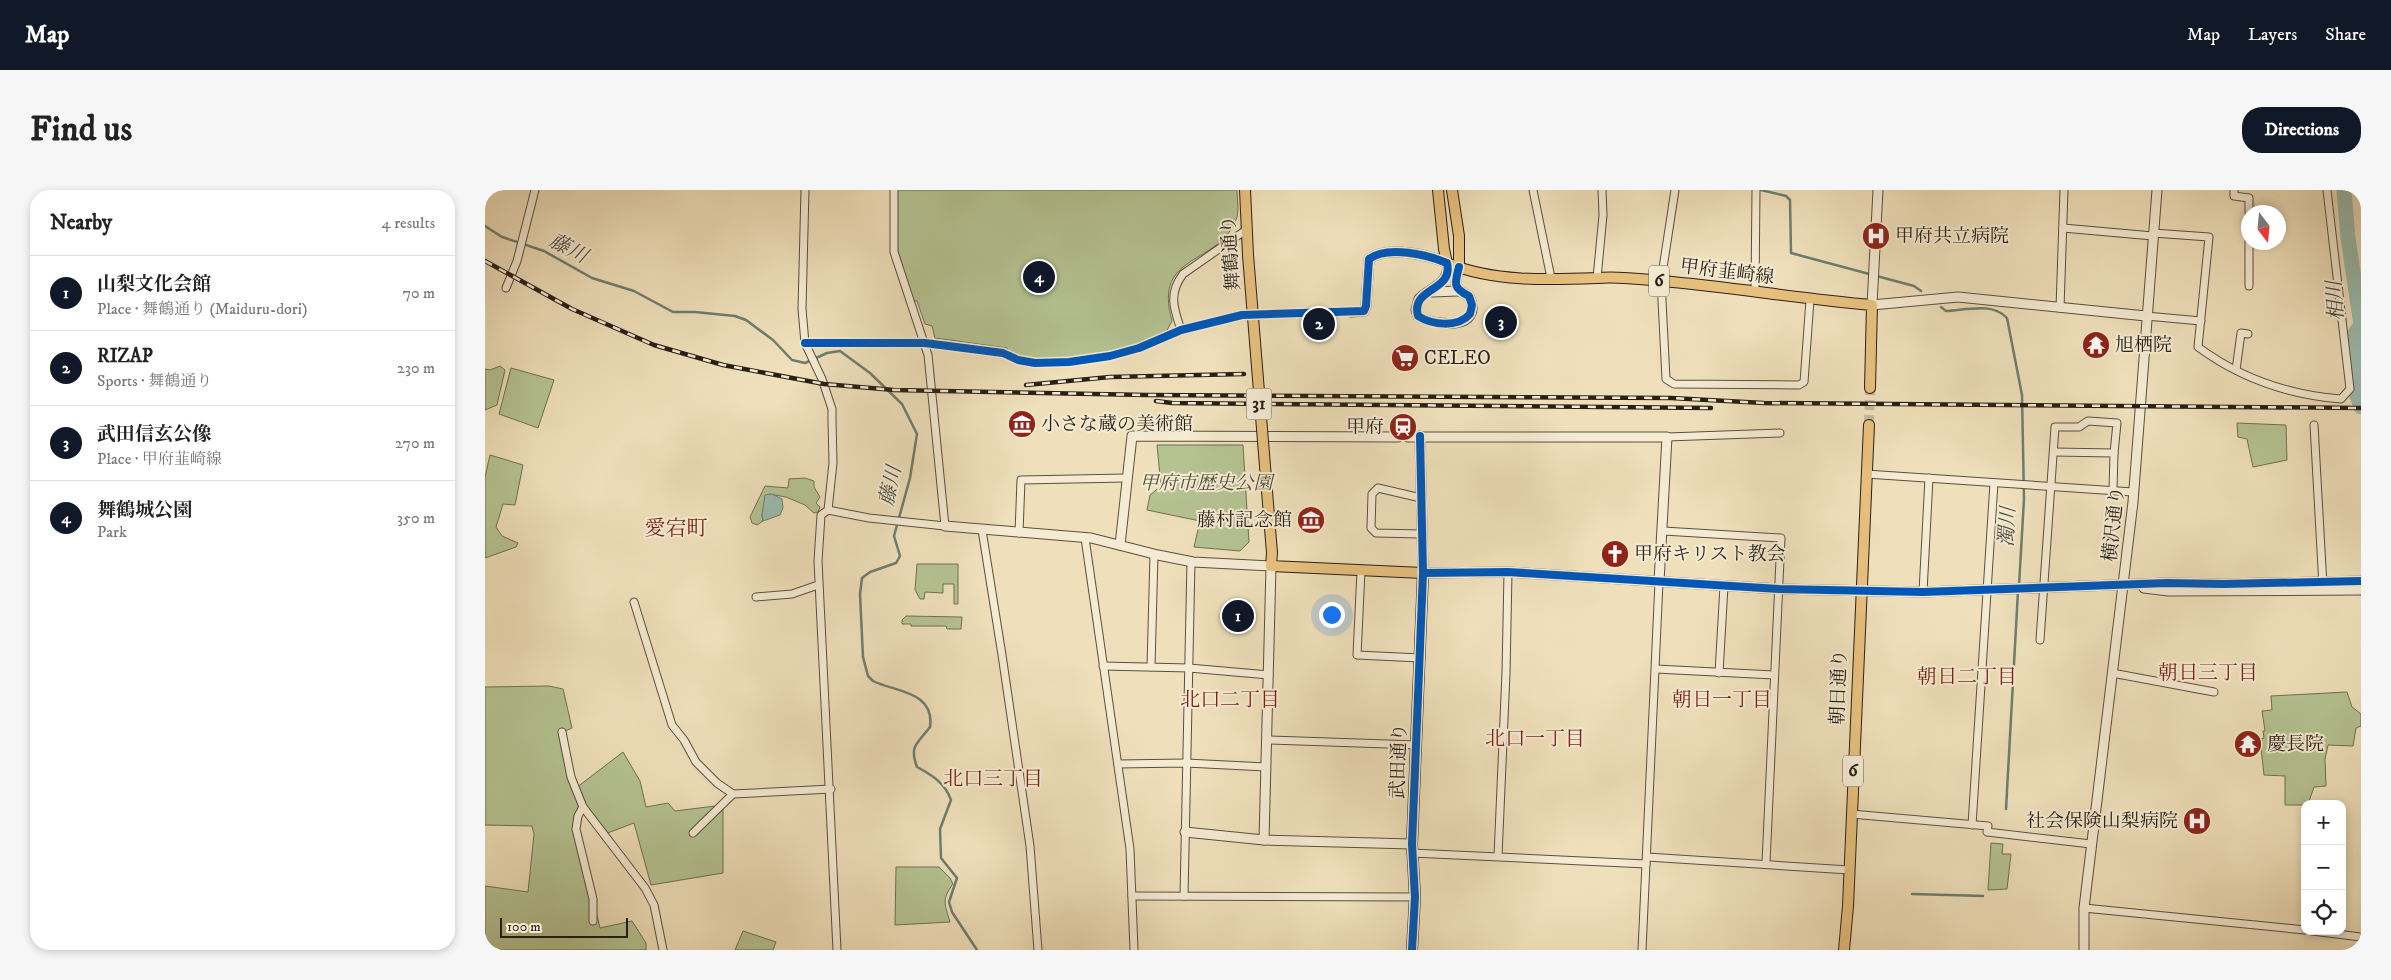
<!DOCTYPE html>
<meta charset="utf-8">
<style>
:root{--surface:#fff;--page:#f6f6f6;--text:#222;--muted:#767676;--line:#e0e0e0;--accent:#111827}
body{margin:0;font-family:"IM FELL DW Pica","Noto Serif JP",serif;background:var(--page);color:var(--text)}
.controls{position:absolute;right:15px;bottom:15px;display:grid;overflow:hidden;border-radius:10px;box-shadow:0 2px 8px #0003}
.controls button{width:45px;height:45px;display:grid;place-items:center;padding:0;border:0;border-bottom:1px solid var(--line);background:var(--surface);color:var(--text);font:25px sans-serif}
.compass{position:absolute;left:1756px;top:15px;width:45px;height:45px;border-radius:50%;background:var(--surface);box-shadow:0 2px 8px #0003;rotate:164deg}
.scale{position:absolute;left:15px;bottom:12px;width:128px;box-sizing:border-box;padding-left:5px;border:2px solid #281f15;border-top:0;font-size:14px;line-height:18px;white-space:nowrap;color:#281f15;-webkit-text-stroke:4px #f5ebd3;paint-order:stroke}
.you{position:absolute;left:846px;top:424px;width:18px;height:18px;margin:-12px;border:4px solid #fff;border-radius:50%;background:#1a73e8;box-shadow:0 0 0 8px #1a73e833}
.badge{display:grid;place-items:center;width:32px;height:32px;border-radius:50%;background:var(--accent);color:#fff;font-size:16px;font-weight:700}
.pin{position:absolute;translate:-50% -50%;border:2px solid #fff;box-shadow:0 1px 5px #0006}
.list{margin:0;padding:0;list-style:none}
h2{display:flex;justify-content:space-between;align-items:center;height:65px;margin:0;padding:0 20px;font-size:21px}
h2 small{font-size:16px;font-weight:400;color:var(--muted)}
.list li{display:grid;grid-template-columns:32px 1fr auto;gap:15px;align-items:center;box-sizing:border-box;height:75px;padding:0 20px;border-top:1px solid var(--line)}
.list b{display:block;font-size:19px;white-space:nowrap}
.list p{margin:0;font-size:16px;white-space:nowrap;color:var(--muted)}
.list em{font-size:16px;font-style:normal;color:var(--muted)}
.icon{flex:none;width:28px;height:28px;fill:none;stroke:currentColor;stroke-width:2;stroke-linecap:round;stroke-linejoin:round}
.map{position:relative;flex:none;width:1876px;height:760px;overflow:hidden;border-radius:20px}
header{display:flex;align-items:center;gap:30px;box-sizing:border-box;height:70px;padding:0 25px;background:var(--accent);color:#fff}
header strong{font-size:24px}
nav{display:flex;gap:28px;margin-inline-start:auto;font-size:18px}
.intro{display:flex;align-items:center;justify-content:space-between;box-sizing:border-box;height:120px;padding:0 30px}
h1{margin:0;font-size:35px}
.button{padding:12px 22px;border-radius:20px;background:var(--accent);color:#fff;font-size:18px;font-weight:700}
main{display:flex;gap:30px;padding:0 30px}
aside{flex:1;background:var(--surface);border-radius:20px;box-shadow:0 2px 8px #0003}
.map>svg:first-child{display:block}
</style>
<header>
<strong>Map</strong>
<nav><a>Map</a><a>Layers</a><a>Share</a></nav>
</header>
<div class="intro"><h1>Find us</h1><a class="button">Directions</a></div>
<main>
<aside>
<h2>Nearby<small>4 results</small></h2>
<ul class="list">
<li><span class="badge">1</span><div><b>山梨文化会館</b><p>Place · 舞鶴通り (Maiduru-dori)</p></div><em>70 m</em></li>
<li><span class="badge">2</span><div><b>RIZAP</b><p>Sports · 舞鶴通り</p></div><em>230 m</em></li>
<li><span class="badge">3</span><div><b>武田信玄公像</b><p>Place · 甲府韮崎線</p></div><em>270 m</em></li>
<li><span class="badge">4</span><div><b>舞鶴城公園</b><p>Park</p></div><em>350 m</em></li>
</ul>
</aside>
<div class="map">
<svg width="1876" height="760" viewBox="0 0 1876 760">
<rect width="100%" height="100%" fill="#efe0bb"/>
<filter id="stains"><feTurbulence type="fractalNoise" baseFrequency=".004" numOctaves="4"/><feColorMatrix values="0 0 0 0 .2 0 0 0 0 .09 0 0 0 0 .02 0 0 0 .5 -.17"/></filter>
<radialGradient id="worn" r=".72"><stop offset=".6" stop-color="#630" stop-opacity="0"/><stop offset="1" stop-color="#630" stop-opacity=".3"/></radialGradient>
<g fill="#b5c393" stroke="#6e7154">
<path d="M409 0H752C752 8 754 20 752 27 735 77 667 61 687 131L681 142C636 163 572 181 523 163L522 158 450 148 447 136 440 134 432 111H429L409 62Z"/>
<polygon points="15,176 20,180 12,215 0,220 0,179 5,180"/>
<polygon points="26,178 69,190 53,238 14,224"/>
<polygon points="1752,233 1801,235 1802,270 1768,277 1762,249 1753,247"/>
<polygon points="672,255 758,255 764,352 755,361 709,357 715,331 662,320 665,305 676,296"/>
<polygon points="5,265 38,275 30,315 18,314 11,337 17,346 33,353 31,357 0,368 0,287"/>
<polygon points="320,288 329,291 329,297 335,307 331,313 335,317 333,322 329,323 320,315 301,307 284,304 277,325 278,331 272,335 267,333 265,327 280,296 303,298 304,289"/>
<polygon points="432,374 473,374 473,414 469,414 469,394 458,394 458,403 440,402 439,409 435,409 430,400"/>
<polygon points="421,426 477,427 476,439 462,439 461,436 426,436 426,434 417,434 417,430"/>
<polygon points="64,496 78,499 87,538 78,542 91,598 138,562 155,591 161,617 183,613 190,621 238,615 238,683 166,695 149,633 120,644 98,617 91,639 115,738 147,731 161,753 161,760 0,760 0,696 43,702 49,644 47,636 0,635 0,497"/>
<polygon points="1862,502 1867,517 1876,524 1876,536 1871,538 1868,556 1843,555 1840,569 1841,596 1829,597 1823,614 1820,615 1800,615 1800,586 1779,585 1775,549 1779,548 1778,541 1780,541 1777,521 1787,520 1786,506"/>
<polygon points="1506,653 1518,654 1517,664 1526,664 1522,699 1503,700"/>
<path d="M411 677H454L465 688 468 694C456 710 460 715 465 732L410 735Z"/>
<polygon points="258,741 291,752 288,760 250,760"/>
</g>
<polygon fill="#9abdaf" stroke="#6c7e71" points="287,304 297,309 298,318 295,325 278,331 277,325 280,305"/>
<g fill="none" stroke-linecap="round" stroke-linejoin="round">
<g stroke="#6c7e71" stroke-width="2.5">
<polyline points="1276,0 1301,6 1305,10 1306,63 1429,96 1436,101"/>
<path d="M0 36 17 47 59 61 107 88 149 101 188 122H210L250 126 261 130 288 150 307 170 320 173 342 163 355 161 385 183 417 214 432 244 425 288 409 346 415 366 411 373 385 382 377 388 375 404 378 467 383 486 388 491C410 502 450 501 445 537 432 554 424 556 432 577 447 585 460 593 466 610L455 639 456 668 472 688 464 712 467 722 492 760"/>
<path d="M1456 117 1461 121C1481 120 1508 112 1522 128L1537 205 1539 309 1534 396"/>
<polyline points="1876,135 1876,136"/>
<polyline points="1521,619 1533,401"/>
<polyline points="1427,704 1498,706"/>
</g>
<polyline stroke="#9abdaf" stroke-width="15" points="1859,0 1863,48 1876,135 1870,143 1872,206 1876,217"/>
<polyline stroke="#c7b99a" stroke-width="10" stroke-dasharray="10 5" stroke-linecap="butt" points="1384,235 1385,198"/>
<defs>
<g id="minor">
<polyline points="320,0 317,119 320,153 337,189 347,219 347,230 348,273 343,320 336,325 333,371 352,760"/>
<polyline points="1048,0 1066,88"/>
<polyline points="1190,0 1176,91 1181,189 1189,194 1314,195 1319,192 1325,110"/>
<polyline points="1749,0 1749,6 1764,8 1764,22"/>
<polyline points="1578,38 1668,46"/>
<path d="M1668 43 1724 47 1713 157C1755 188 1805 205 1856 209L1865 199 1842 0"/>
<polyline points="1764,52 1764,96"/>
<polyline points="1112,88 1118,25 1117,0"/>
<polyline points="21,98 32,71 50,0"/>
<polyline points="1270,102 1271,0"/>
<polyline points="1575,118 1579,0"/>
<polyline points="1661,126 1716,131"/>
<path d="M696 140C689 119 683 104 698 84L761 40"/>
<polyline points="320,153 440,153 518,163 533,170 550,173 584,172 625,166 654,158 696,140 757,125 866,122"/>
<polyline points="1751,180 1756,143 1763,144"/>
<polyline points="1829,235 1838,396"/>
<polyline points="1182,247 1295,243"/>
<polyline points="1569,262 1629,263 1628,300"/>
<polyline points="1381,284 1648,302"/>
<polyline points="343,320 384,328 460,336 443,165 409,62 409,0"/>
<polyline points="497,340 517,465 545,656 553,760"/>
<polyline points="1178,341 1296,348 1281,673"/>
<polyline points="534,343 536,290 641,288"/>
<polyline points="936,344 891,343 886,338 887,304 893,298 936,308"/>
<polyline points="600,348 645,659 649,760"/>
<polyline points="876,381 872,465 935,468"/>
<polyline points="1438,402 1444,288"/>
<polyline points="271,407 307,404 333,395"/>
<polyline points="149,412 187,535 199,550 211,572 232,593 248,604 346,599"/>
<polyline points="1555,450 1570,237 1594,237 1603,231 1632,233 1629,263"/>
<polyline points="618,476 704,478 784,485"/>
<polyline points="666,477 669,364"/>
<polyline points="1171,479 1289,485"/>
<polyline points="1234,483 1239,396"/>
<polyline points="1627,483 1729,502"/>
<polyline points="77,542 86,587 98,617 160,698 169,715 178,760"/>
<polyline points="782,550 932,555"/>
<polyline points="633,574 701,573 781,577"/>
<polyline points="98,617 93,626 91,639 108,709 108,731"/>
<polyline points="1366,624 1503,636 1502,642 1606,654"/>
<polyline points="1487,635 1509,293"/>
<polyline points="208,643 248,604"/>
<polyline points="927,663 1161,674"/>
<polyline points="1013,666 1021,483 1023,382"/>
<polyline points="1162,667 1364,680"/>
<polyline points="647,706 930,707"/>
<polyline points="699,706 706,371"/>
<polyline points="1599,718 1820,740"/>
<polyline points="1827,741 1876,747"/>
<polyline points="1157,760 1174,392"/>
</g>
<g id="tertiary">
<polyline points="1393,0 1387,115 1473,107 1661,126"/>
<polyline points="947,102 973,101"/>
<path d="M866 122 879 121 881 116 884 69C903 55 943 65 962 73 967 93 944 98 934 109L931 120 933 126C950 137 1000 140 984 106 967 98 970 93 974 77"/>
<polyline points="935,246 938,383 1023,382 1294,399 1438,402 1682,393 1738,394 1876,391"/>
<polyline points="923,247 1182,247 1174,392"/>
<polyline points="460,336 606,348 673,365 708,372 786,376 779,650 927,654"/>
<polyline points="635,355 647,246 913,247"/>
<polyline points="1659,398 1683,401 1876,400"/>
<polyline points="700,642 779,650"/>
<polyline points="1599,760 1599,718 1648,312 1672,0"/>
</g>
<g id="primary">
<polyline points="760,0 763,65"/>
<path d="M953 0 959 59 962 73C1008 92 1063 90 1112 88 1133 86 1155 89 1176 91 1247 97 1316 109 1387 115L1385 198"/>
<polyline points="967,0 974,46 974,77"/>
<polyline points="787,363 786,376 938,383 927,654 930,707 927,760"/>
<polyline points="1359,760 1363,716 1384,235"/>
</g>
</defs>
<use href="#minor" stroke="#5a4f3e" stroke-width="9"/>
<use href="#tertiary" stroke="#5a4f3e" stroke-width="11"/>
<use href="#primary" stroke="#281f15" stroke-width="12"/>
<use href="#minor" stroke="#f5ebd3" stroke-width="7"/>
<use href="#tertiary" stroke="#f5ebd3" stroke-width="9"/>
<use href="#primary" stroke="#e8c07e" stroke-width="10"/>
<defs>
<g id="rail">
<polyline points="0,71 87,119 169,155 238,175 339,194 409,200 661,205 1186,208 1279,213 1876,218"/>
<polyline points="541,195 625,187 759,184"/>
<polyline points="671,211 687,213 1226,218"/>
</g>
</defs>
<use href="#rail" stroke="#281f15" stroke-width="4.5"/>
<use href="#rail" stroke="#f5ebd3" stroke-width="2.5" stroke-dasharray="8" stroke-linecap="butt"/>
<defs>
<polyline id="primary-bridge" points="763,65 787,363"/>
</defs>
<use href="#primary-bridge" stroke="#281f15" stroke-width="12" stroke-linecap="butt"/>
<use href="#primary-bridge" stroke="#e8c07e" stroke-width="10"/>
<defs>
<g id="cycleway">
<path d="M320 153H440L518 163 533 170 550 173 584 172 625 166 654 158 696 140 757 125 879 121 881 116 884 69C903 55 943 65 962 73 969 102 925 97 933 126 947 135 973 138 985 124L987 115 984 106C967 98 970 93 974 77"/>
<polyline points="938,383 1023,382 1294,399 1438,402 1682,393 1738,394 1876,391"/>
<polyline points="927,760 930,707 927,654 938,383 935,246"/>
</g>
</defs>
<use href="#cycleway" stroke="#f5ebd3" stroke-width="11"/>
<use href="#cycleway" stroke="#0057b8" stroke-width="8"/>
</g>
<defs>
<symbol id="hospital-disc" viewBox="-11 -11 22 22"><circle r="9.5" fill="#8f2418" stroke="#f5ebd3"/><path d="M-5-5h3v3.5h4V-5h3V5h-3V1.5h-4V5h-3Z" fill="#fff"/></symbol>
<symbol id="temple-disc" viewBox="-11 -11 22 22"><circle r="9.5" fill="#8f2418" stroke="#f5ebd3"/><path d="M0-6L5-2H3V0L6.5 2.5H4V6H1.5V3h-3V6H-4V2.5H-6.5L-3 0V-2H-5Z" fill="#fff"/></symbol>
<symbol id="supermarket-disc" viewBox="-11 -11 22 22"><circle r="9.5" fill="#8f2418" stroke="#f5ebd3"/><path d="M-6-5.5h2.5l.6 2H6L4.5 2H-2.5L-4.4-4H-6ZM-1.5 3.2a1.3 1.3 0 1 0 .1 0ZM3 3.2a1.3 1.3 0 1 0 .1 0Z" fill="#fff"/></symbol>
<symbol id="museum-disc" viewBox="-11 -11 22 22"><circle r="9.5" fill="#8f2418" stroke="#f5ebd3"/><path d="M0-6L6-3V-2H-6V-3ZM-5-1h2V3h-2ZM-1-1h2V3h-2ZM3-1h2V3H3ZM-6 4H6V6H-6Z" fill="#fff"/></symbol>
<symbol id="station-disc" viewBox="-11 -11 22 22"><circle r="9.5" fill="#8f2418" stroke="#f5ebd3"/><path d="M-3-6H3Q5-6 5-4V2Q5 4 3 4L4.5 6H3L1.5 4h-3L-3 6H-4.5L-3 4Q-5 4-5 2V-4Q-5-6-3-6ZM-3.5-4v3h7v-3ZM-3.5 1v1.5H-2V1ZM2 1v1.5H3.5V1Z" fill="#fff"/></symbol>
<symbol id="church-disc" viewBox="-11 -11 22 22"><circle r="9.5" fill="#8f2418" stroke="#f5ebd3"/><path d="M-1.2-6h2.4v3.5h3.3v2.4h-3.3V6h-2.4V-.1h-3.3v-2.4h3.3Z" fill="#fff"/></symbol>
</defs>
<g fill-rule="evenodd">
<use href="#hospital-disc" x="1375" y="30" width="32" height="32"/>
<use href="#temple-disc" x="1595" y="139" width="32" height="32"/>
<use href="#supermarket-disc" x="904" y="152" width="32" height="32"/>
<use href="#museum-disc" x="521" y="218" width="32" height="32"/>
<use href="#station-disc" x="902" y="221" width="32" height="32"/>
<use href="#museum-disc" x="810" y="314" width="32" height="32"/>
<use href="#church-disc" x="1114" y="348" width="32" height="32"/>
<use href="#temple-disc" x="1747" y="538" width="32" height="32"/>
<use href="#hospital-disc" x="1696" y="615" width="32" height="32"/>
</g>
<g text-anchor="middle" dominant-baseline="central" stroke-width="4" stroke-linejoin="round" paint-order="stroke">
<g fill="#f5ebd3" stroke="#665c4e" stroke-width="1">
<rect x="1164" y="75.5" width="20" height="31" rx="4"/>
<rect x="761.5" y="198.5" width="25" height="31" rx="4"/>
<rect x="1358" y="565.5" width="20" height="31" rx="4"/>
</g>
<g font-size="18" font-weight="bold" fill="#281f15">
<text x="1174" y="91">6</text>
<text x="774" y="214">31</text>
<text x="1368" y="581">6</text>
</g>
<g font-size="19" fill="#281f15" stroke="#f5ebd3" text-anchor="start">
<text x="1410" y="46">甲府共立病院</text>
<text x="1630" y="155">旭栖院</text>
<text x="939" y="168">CELEO</text>
<text x="556" y="234">小さな蔵の美術館</text>
<text x="899" y="237" text-anchor="end">甲府</text>
<text x="807" y="330" text-anchor="end">藤村記念館</text>
<text x="1149" y="364">甲府キリスト教会</text>
<text x="1782" y="554">慶長院</text>
<text x="1693" y="631" text-anchor="end">社会保険山梨病院</text>
</g>
<g font-size="19" fill="#281f15" stroke="#f5ebd3">
<text transform="translate(746 63) rotate(-94)">舞鶴通り</text>
<text transform="translate(1242 82) rotate(7)">甲府韮崎線</text>
<text transform="translate(1629 334) rotate(-84)">横沢通り</text>
<text transform="translate(1354 497) rotate(-88)">朝日通り</text>
<text transform="translate(914 571) rotate(-88)">武田通り</text>
</g>
<g font-size="19" font-style="italic" fill="#52503b" stroke="#f5ebd3">
<text x="721" y="293">甲府市歴史公園</text>
</g>
<g font-size="20" font-style="italic" fill="#4a4e43" stroke="#f5ebd3">
<text transform="translate(83 59) rotate(27)">藤川</text>
<text transform="translate(1851 111) rotate(-94)">相川</text>
<text transform="translate(406 296) rotate(-78)">藤川</text>
<text transform="translate(1523 337) rotate(-87)">濁川</text>
</g>
<g font-size="20" fill="#7a1f14" stroke="#f5ebd3">
<text x="1723" y="483">朝日三丁目</text>
<text x="1482" y="487">朝日二丁目</text>
<text x="745" y="510">北口二丁目</text>
<text x="1237" y="510">朝日一丁目</text>
<text x="1050" y="549">北口一丁目</text>
<text x="508" y="589">北口三丁目</text>
</g>
<g font-size="21" fill="#7a1f14" stroke="#f5ebd3">
<text x="191" y="339">愛宕町</text>
</g>
</g>
<rect width="100%" height="100%" filter="url(#stains)"/>
<rect width="100%" height="100%" fill="url(#worn)"/>
</svg>
<div class="controls">
<button>+</button>
<button>−</button>
<button><svg class="icon" aria-label="locate" viewBox="0 0 24 24"><circle cx="12" cy="12" r="6"/><path d="M12 2v4M12 18v4M2 12h4M18 12h4"/></svg></button>
</div>
<svg class="compass" viewBox="-18 -18 36 36"><path d="M0-13l5 13h-10z" fill="#e53935"/><path d="M0 13l5-13h-10z" fill="#767676"/></svg>
<div class="scale">100 m</div>
<div class="you"></div>
<div class="pin badge" style="left:753px;top:426px">1</div>
<div class="pin badge" style="left:834px;top:134px">2</div>
<div class="pin badge" style="left:1016px;top:132px">3</div>
<div class="pin badge" style="left:554px;top:87px">4</div>
</div>
</main>
